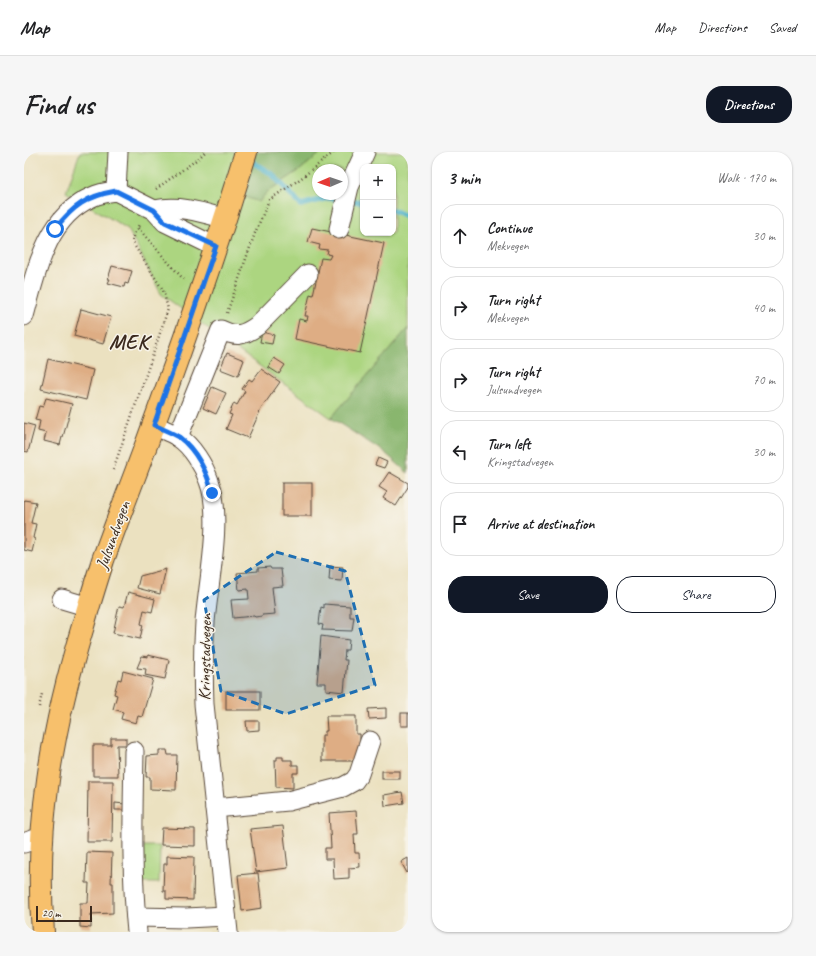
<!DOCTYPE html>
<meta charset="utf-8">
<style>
:root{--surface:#fff;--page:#f6f6f6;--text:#202124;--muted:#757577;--line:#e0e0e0;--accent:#111827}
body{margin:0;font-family:Caveat,sans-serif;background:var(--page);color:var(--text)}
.controls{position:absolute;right:12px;top:12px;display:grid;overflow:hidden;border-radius:8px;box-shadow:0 1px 3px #0004}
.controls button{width:36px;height:36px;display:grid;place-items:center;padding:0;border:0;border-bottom:1px solid var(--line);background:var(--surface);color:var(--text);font:20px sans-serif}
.compass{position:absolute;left:288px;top:12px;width:36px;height:36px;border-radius:50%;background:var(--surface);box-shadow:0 1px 3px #0004;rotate:268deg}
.scale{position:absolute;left:12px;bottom:10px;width:56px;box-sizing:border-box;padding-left:4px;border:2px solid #3b2a1e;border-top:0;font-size:11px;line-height:14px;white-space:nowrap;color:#3b2a1e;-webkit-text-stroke:3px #f7f3e8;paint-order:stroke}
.stop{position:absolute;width:12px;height:12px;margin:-9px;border:3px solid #1a73e8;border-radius:50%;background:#fff}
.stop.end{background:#1a73e8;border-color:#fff;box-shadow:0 1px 4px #0008}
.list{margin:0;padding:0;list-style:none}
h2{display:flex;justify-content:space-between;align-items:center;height:52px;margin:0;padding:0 16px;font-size:17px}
h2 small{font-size:13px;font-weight:400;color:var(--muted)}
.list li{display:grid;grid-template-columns:26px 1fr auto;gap:12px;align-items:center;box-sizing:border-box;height:64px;margin:0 8px 8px;padding:0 8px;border:1px solid var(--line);border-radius:16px}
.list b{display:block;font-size:15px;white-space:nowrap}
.list p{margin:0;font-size:13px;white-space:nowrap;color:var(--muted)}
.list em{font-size:13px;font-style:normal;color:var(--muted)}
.actions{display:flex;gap:8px;padding:12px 16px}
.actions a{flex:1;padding:9px 0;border:1px solid var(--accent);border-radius:16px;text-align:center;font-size:14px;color:var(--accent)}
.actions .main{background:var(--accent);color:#fff}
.icon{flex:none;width:22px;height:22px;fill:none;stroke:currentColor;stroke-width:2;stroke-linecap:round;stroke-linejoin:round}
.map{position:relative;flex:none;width:384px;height:780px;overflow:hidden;border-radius:16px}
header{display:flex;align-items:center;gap:24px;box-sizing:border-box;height:56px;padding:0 20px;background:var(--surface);border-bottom:1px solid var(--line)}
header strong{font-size:19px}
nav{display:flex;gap:22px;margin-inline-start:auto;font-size:14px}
.intro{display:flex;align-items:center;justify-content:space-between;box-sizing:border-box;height:96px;padding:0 24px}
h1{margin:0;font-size:28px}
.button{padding:10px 18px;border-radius:16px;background:var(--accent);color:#fff;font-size:14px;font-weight:700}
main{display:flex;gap:24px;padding:0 24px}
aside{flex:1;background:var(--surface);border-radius:16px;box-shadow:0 1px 3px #0004}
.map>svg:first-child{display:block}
</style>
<header>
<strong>Map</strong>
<nav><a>Map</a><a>Directions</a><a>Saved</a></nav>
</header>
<div class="intro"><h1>Find us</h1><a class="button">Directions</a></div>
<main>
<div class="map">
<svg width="384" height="780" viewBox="0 0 384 780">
<rect width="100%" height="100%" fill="#f7f3e8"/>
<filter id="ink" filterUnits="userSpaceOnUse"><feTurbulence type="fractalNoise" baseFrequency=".025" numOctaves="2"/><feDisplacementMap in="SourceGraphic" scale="8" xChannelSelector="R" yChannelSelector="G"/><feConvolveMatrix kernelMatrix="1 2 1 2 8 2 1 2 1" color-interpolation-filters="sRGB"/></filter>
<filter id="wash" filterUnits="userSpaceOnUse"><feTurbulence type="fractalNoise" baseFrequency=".012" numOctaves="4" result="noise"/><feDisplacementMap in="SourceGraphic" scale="16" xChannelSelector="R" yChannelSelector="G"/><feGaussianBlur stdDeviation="0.9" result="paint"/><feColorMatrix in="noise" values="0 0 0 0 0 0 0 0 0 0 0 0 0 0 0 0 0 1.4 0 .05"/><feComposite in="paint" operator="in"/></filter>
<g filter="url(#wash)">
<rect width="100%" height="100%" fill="#ebe1c0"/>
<g fill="#acd580" stroke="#74804f" fill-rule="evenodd">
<path d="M56 0H232L235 50 243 40 276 18 298 0H384V176L307 266 137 142 104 77 42 40ZM339 15H369V81H339ZM294 18H318V42H294Z"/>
<polygon points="116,694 136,694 135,731 115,731"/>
</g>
<g fill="#89b66e" stroke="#627046">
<polygon points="232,0 298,0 276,18 243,40 235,50 218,44"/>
<polygon points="384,176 384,321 360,300 307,266"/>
</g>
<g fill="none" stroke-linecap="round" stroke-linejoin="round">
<g stroke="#4ab1c9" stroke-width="5.5">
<polyline points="225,8 248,22 277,53 304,46 339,50"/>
<polyline points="369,58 384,65"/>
</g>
</g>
<g id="blocks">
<g fill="#dead84">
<polygon points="288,76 360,91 336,201 271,187 275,167 283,169 284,164 281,164 286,142 289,143 297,106 305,107 307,103 303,102 304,98 295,97 296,93 284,90"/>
<polygon points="88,114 108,119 104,132 101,131 100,135 84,131 86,127 84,127"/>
<polygon points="57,157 87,165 79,192 50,184"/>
<polygon points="238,180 250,183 248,192 236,190"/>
<polygon points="203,201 220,208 214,224 196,217"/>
<polygon points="250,206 261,213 255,222 244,215"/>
<polygon points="24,207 69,218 62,248 17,237"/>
<polygon points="237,217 256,230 237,257 224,286 202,277 208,263 205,262 210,251 213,253 221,239 218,237 225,227 228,229"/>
<polygon points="188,235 202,241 192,262 179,256"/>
<polygon points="22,246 48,252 39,285 38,285 36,293 20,289 22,281 14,279 16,269 11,268 15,254 19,255"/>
<polygon points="0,271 11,274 4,300 0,299"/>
<polygon points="354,306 363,310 360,316 351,313"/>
<polygon points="365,320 384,331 384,335 372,354 359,346 363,340 355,335"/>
<rect x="258" y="331" width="30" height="33"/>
<polygon points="0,348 12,350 7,371 12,372 9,386 11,387 8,400 0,398"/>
<polygon points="306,414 319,415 318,429 305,428"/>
<polygon points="246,415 247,417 257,417 259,434 248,435 251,462 238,463 238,464 231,465 230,464 209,466 207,448 225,447 224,437 215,438 213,421 234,419 234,416"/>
<polygon points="142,417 136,442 113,436 116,424"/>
<polygon points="104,440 131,447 128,460 120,458 117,472 119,473 116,487 89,481 95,454 100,455"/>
<polygon points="300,452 326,454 326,465 330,465 328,479 298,478 299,473 295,472 297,455 300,456"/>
<polygon points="297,484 325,488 324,498 321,498 320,508 323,508 320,540 302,538 302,531 293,531"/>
<polygon points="124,503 145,508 141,527 121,523 122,517 113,516 118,504 124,505"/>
<polygon points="99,519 129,527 118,565 114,564 112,571 97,567 99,560 89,557 93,543 90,542 94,527 97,528"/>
<rect x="202" y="539" width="34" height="19"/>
<polygon points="362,556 362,566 345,567 344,557"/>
<rect x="377" y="561" width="7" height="13"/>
<polygon points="302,564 332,564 332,582 336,582 336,609 298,609 298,583 301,583 301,579 303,579"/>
<polygon points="222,569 235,569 235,578 223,579"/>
<polygon points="87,586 102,586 102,593 93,593 94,624 69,624 69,593 87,593"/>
<polygon points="135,598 143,598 144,603 153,603 152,638 126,637 126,625 122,625 123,604 135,603"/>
<polygon points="253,605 259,605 259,608 268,608 268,613 274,613 274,621 269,621 269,636 252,635 251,608 253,608"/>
<rect x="358" y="619" width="18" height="8"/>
<polygon points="64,629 89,629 88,690 63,690"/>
<polygon points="378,640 380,651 361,654 360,643"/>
<polygon points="91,651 101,652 101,658 91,658"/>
<polygon points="332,659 334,682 330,682 331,701 335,701 336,715 325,716 325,726 310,727 309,707 301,707 301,696 307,696 305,661"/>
<polygon points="259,674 264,716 232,720 226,677"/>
<polygon points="138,676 171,677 171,694 137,693"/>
<polygon points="63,700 88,701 87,731 89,731 89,761 67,762 67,776 56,775 56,751 64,751 65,731 62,731"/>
<polygon points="143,704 170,705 169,748 142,747 142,739 139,739 140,712 143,712"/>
<polygon points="384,706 384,720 383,721 377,710"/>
<polygon points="234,721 238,756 218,759 214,723"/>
</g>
</g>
</g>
<g filter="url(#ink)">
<use href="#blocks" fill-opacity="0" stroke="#554536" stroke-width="1"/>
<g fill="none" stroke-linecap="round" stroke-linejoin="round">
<defs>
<g id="minor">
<polyline points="92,39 94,0"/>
<path d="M130 58C156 53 177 60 202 67"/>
<polyline points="315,77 325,35 341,0"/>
<path d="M0 164C12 120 22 65 68 45 76 41 84 40 92 39L130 58 141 70 192 95"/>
<path d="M130 273C137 277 147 280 154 285 168 294 180 314 185 329 199 364 184 432 181 470 179 498 179 525 180 552L204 780"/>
<path d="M154 285 197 178C212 185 219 184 233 174L284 122"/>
<polyline points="38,447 65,455"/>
<path d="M110 599C109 660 107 720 113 780"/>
<polyline points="191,656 264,649 319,635 330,629 335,622 346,589"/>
<polyline points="0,691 8,688 18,687"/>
<polyline points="112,765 162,766 202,764"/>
</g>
<path id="major" d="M19 780C10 676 29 573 59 474 65 452 72 430 79 408 95 363 113 319 129 274 162 184 194 92 222 0"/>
</defs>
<use href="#minor" stroke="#554536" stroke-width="21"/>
<use href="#major" stroke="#554536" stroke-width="24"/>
<g stroke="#554536" stroke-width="2.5" stroke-dasharray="1 3" stroke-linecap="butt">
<polyline points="132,37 175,6 181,0"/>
<polyline points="114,76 160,128"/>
<polyline points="203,161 231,81 245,48 276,27 310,0"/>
<polyline points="89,318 127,208 144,157 139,138 108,90 109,84 116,71"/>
<polyline points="15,555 18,542"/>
</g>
<use href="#minor" stroke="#fff" stroke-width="19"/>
<use href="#major" stroke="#f7c06c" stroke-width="22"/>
</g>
</g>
<g fill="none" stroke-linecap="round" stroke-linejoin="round" filter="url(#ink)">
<path stroke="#1a73e8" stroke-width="5" d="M31 77C49 54 63 44 92 39L130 58 141 70 192 94 130 273C138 277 147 280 155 285 172 298 184 321 188 341"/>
</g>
<path fill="#1f6fb2" fill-opacity="0.2" stroke="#1f6fb2" stroke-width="3" stroke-dasharray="8 5" stroke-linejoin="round" d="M252 400 321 419 351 533 262 562 197 539 180 448Z"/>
<g text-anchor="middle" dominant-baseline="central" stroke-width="3" stroke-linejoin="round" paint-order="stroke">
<g font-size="17" fill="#3b2a1e" stroke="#f7f3e8">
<text transform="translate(89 383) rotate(-70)">Julsundvegen</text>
<text transform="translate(181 505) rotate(-89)">Kringstadvegen</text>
</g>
<g font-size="21" font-weight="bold" letter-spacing="1" fill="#3b2a1e" stroke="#f7f3e8">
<text x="105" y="190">MEK</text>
</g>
</g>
</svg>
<div class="controls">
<button>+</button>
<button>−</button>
</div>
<svg class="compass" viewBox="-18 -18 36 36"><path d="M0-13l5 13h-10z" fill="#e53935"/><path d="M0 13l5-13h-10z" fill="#757577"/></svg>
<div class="scale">20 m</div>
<div class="stop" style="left:31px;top:77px"></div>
<div class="stop end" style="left:188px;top:341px"></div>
</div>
<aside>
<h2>3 min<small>Walk · 170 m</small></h2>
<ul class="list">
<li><svg class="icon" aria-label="ahead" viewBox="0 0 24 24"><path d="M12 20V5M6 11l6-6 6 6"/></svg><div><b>Continue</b><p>Mekvegen</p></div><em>30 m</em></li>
<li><svg class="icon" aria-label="right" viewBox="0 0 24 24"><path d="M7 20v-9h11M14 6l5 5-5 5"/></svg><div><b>Turn right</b><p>Mekvegen</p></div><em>40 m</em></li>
<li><svg class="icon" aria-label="right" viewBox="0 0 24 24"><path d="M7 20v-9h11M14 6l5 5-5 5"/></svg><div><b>Turn right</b><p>Julsundvegen</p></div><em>70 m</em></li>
<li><svg class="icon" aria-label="left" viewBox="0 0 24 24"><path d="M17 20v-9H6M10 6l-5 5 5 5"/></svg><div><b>Turn left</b><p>Kringstadvegen</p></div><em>30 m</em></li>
<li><svg class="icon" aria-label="arrive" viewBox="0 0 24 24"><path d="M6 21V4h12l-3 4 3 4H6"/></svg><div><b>Arrive at destination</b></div></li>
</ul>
<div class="actions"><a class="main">Save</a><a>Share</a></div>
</aside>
</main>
